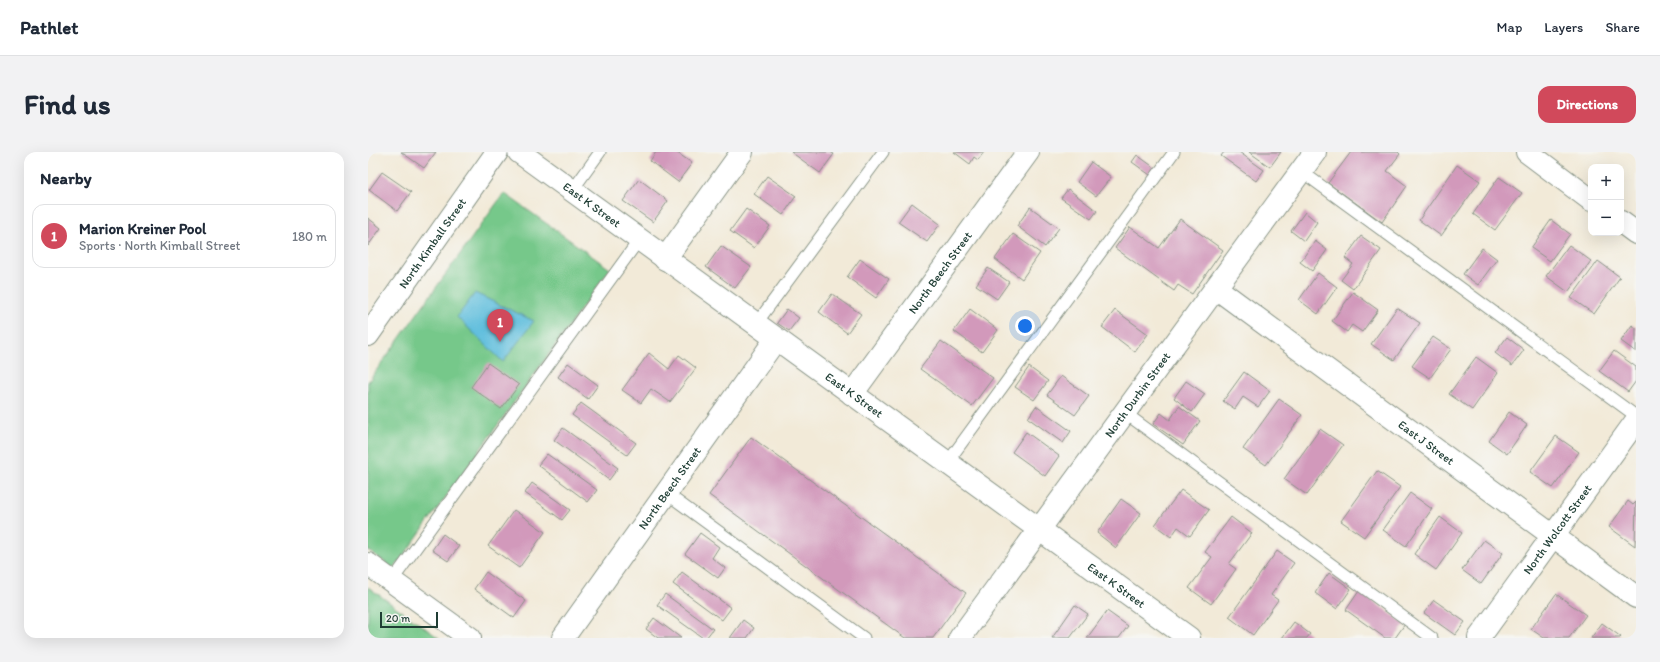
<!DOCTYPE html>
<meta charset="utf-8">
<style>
:root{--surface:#fff;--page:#f2f2f3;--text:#1f2937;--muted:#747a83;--line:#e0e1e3;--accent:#d1495b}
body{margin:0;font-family:Itim,sans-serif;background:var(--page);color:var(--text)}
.controls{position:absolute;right:12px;top:12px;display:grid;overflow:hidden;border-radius:8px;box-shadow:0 4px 16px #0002}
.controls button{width:36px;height:36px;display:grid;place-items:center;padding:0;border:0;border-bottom:1px solid var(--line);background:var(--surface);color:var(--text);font:20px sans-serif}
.scale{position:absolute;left:12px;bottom:10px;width:58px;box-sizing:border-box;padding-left:4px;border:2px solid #1f3d34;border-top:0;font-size:11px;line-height:14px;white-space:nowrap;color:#1f3d34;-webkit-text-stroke:3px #f6f6f2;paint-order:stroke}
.you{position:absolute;left:657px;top:174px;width:14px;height:14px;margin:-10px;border:3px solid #fff;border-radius:50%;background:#1a73e8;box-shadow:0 0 0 6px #1a73e833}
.badge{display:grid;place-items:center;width:26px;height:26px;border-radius:50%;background:var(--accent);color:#fff;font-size:13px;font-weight:700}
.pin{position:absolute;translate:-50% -33px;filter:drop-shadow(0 1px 2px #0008)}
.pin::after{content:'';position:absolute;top:21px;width:14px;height:12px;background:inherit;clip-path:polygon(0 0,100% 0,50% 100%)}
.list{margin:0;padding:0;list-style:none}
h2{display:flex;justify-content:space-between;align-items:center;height:52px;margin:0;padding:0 16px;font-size:17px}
h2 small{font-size:13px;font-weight:400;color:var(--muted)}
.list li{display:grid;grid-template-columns:26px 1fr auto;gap:12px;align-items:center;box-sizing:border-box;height:64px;margin:0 8px 8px;padding:0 8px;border:1px solid var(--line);border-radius:12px}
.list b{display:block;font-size:15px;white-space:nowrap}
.list p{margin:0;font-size:13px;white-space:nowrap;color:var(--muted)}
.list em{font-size:13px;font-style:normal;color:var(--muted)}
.map{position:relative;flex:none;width:1268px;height:486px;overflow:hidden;border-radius:12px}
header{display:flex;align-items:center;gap:24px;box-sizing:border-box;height:56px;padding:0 20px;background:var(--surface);border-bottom:1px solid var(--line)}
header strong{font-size:19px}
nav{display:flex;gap:22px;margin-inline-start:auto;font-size:14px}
.intro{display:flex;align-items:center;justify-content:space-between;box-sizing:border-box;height:96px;padding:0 24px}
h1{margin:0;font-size:28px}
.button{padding:10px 18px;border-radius:12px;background:var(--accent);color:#fff;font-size:14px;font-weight:700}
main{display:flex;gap:24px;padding:0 24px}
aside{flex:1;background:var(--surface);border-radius:12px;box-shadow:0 4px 16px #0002}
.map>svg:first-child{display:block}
</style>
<header>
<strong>Pathlet</strong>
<nav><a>Map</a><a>Layers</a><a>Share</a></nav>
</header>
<div class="intro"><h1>Find us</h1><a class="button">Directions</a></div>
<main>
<aside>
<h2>Nearby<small></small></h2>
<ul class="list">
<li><span class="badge">1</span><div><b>Marion Kreiner Pool</b><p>Sports · North Kimball Street</p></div><em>180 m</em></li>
</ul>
</aside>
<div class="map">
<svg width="1268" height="486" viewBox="0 0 1268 486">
<rect width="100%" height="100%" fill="#f6f6f2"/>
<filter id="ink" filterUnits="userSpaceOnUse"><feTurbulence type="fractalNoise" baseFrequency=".025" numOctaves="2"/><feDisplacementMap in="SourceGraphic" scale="8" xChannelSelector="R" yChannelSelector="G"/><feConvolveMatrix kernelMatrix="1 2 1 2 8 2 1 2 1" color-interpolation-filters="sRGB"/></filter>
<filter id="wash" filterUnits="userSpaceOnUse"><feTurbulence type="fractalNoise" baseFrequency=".012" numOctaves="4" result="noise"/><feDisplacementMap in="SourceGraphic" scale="16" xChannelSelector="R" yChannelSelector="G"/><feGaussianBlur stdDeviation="0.9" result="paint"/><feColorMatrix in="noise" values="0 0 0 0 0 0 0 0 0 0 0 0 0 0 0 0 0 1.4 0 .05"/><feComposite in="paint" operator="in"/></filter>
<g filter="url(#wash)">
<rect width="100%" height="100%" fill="#f2ead8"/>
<g fill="#76c88a" stroke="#4a825f">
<polygon points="136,41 242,117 26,417 0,398 0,230"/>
<polygon points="0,435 71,486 0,486"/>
</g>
<polygon fill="#5fbedd" stroke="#3f7e88" points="107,141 166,169 135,210 89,165"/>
<g id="blocks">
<g fill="#d299bb">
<polygon points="33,0 68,0 56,16"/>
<polygon points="288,0 308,0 324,11 310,30 282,9"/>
<polygon points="423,0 462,0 466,2 452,21"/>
<polygon points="586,0 616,0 610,8 606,5 602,12"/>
<polygon points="856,0 871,0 896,18 888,29 853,4"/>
<polygon points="881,0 913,0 902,15"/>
<polygon points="983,0 1030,0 1032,2 1019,19 1039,34 1014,70 960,31"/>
<polygon points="769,3 787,16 782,23 764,10"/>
<polygon points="723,10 743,25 728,44 709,30"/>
<polygon points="1089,13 1112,29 1073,84 1051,68"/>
<polygon points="14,20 43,40 29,59 1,38"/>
<polygon points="399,24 428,44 415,63 386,42"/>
<polygon points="1131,25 1154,41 1127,78 1105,62"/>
<polygon points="271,27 300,49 285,70 255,49"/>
<polygon points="700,37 729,59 723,67 693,46"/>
<polygon points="544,51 572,72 559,90 530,70"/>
<polygon points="662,55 691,76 677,95 649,74"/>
<polygon points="378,57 402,74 386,96 362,79"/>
<polygon points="937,60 949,70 936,89 923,79"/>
<polygon points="0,66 13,76 0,94"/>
<polygon points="812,67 855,98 824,142 810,133 806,139 747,96 762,75 791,96"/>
<polygon points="1183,68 1202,82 1182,109 1163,96"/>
<polygon points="645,82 672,101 654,127 627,107"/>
<polygon points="993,84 1013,98 985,137 973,128 985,112 977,106"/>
<polygon points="947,89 959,98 944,119 932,110"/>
<polygon points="1201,93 1223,109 1200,140 1178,124"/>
<polygon points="353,94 383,115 367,136 338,115"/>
<polygon points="1114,96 1129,107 1110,133 1095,122"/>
<polygon points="492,107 521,127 508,146 479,125"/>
<polygon points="1230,109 1252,125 1226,162 1203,146"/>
<polygon points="620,116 641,130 629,147 608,133"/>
<polygon points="950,121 969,135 950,162 931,148"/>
<polygon points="985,140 1010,158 994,180 984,173 979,180 964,169"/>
<polygon points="464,142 493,162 479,181 451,160"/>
<polygon points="1029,156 1052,171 1026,208 1003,192"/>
<polygon points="419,157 431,166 421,179 409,171"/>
<polygon points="602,157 630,178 614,200 586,179"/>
<polygon points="747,158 780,182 767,200 734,175"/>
<polygon points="1264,173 1268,176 1268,200 1253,189"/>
<polygon points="1065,185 1083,197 1062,226 1044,214"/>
<polygon points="1139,185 1156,198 1144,214 1127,201"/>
<polygon points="573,189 625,226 604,254 552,217"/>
<polygon points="1246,199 1268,215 1268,229 1260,240 1231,219"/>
<polygon points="281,201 301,217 311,203 328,216 302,250 283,237 273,251 254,238"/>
<polygon points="1108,205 1130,221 1104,258 1081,242"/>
<polygon points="120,211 151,233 133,257 103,235"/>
<polygon points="200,211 230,233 220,247 190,225"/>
<polygon points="661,215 680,229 666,248 647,235"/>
<polygon points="876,220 902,239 890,255 875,245 867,257 855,249"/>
<polygon points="693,224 721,244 707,263 679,243"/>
<polygon points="818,229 837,242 824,260 806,246"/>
<polygon points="911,247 934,263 898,313 875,297"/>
<polygon points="213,251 268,291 259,303 204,263"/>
<polygon points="668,254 703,279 695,291 660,266"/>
<polygon points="811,254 832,269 815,293 785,272 793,261 802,268"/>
<polygon points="1141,260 1159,273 1139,302 1121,289"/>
<polygon points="195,276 250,316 241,328 186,288"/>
<polygon points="952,277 975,293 939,343 916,327"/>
<polygon points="658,280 691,304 677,324 644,300"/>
<polygon points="1188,284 1211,300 1185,336 1162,320"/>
<polygon points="383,285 598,441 565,486 537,486 341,343"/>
<polygon points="179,302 229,338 220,350 170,313"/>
<polygon points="1009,319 1032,335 996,385 973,369"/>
<polygon points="164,331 202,358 194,368 157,341"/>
<polygon points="813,338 841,358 822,384 810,375 803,385 787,373"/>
<polygon points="1042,341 1064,357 1038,394 1015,378"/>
<polygon points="753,347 773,361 748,396 729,381"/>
<polygon points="1260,349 1265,353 1268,350 1267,394 1241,375"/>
<polygon points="146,358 177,380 151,416 120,394"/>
<polygon points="863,365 884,381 861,412 868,417 843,452 821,436 844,405 837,400"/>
<polygon points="1072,365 1094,381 1068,418 1046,402"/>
<polygon points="332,381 351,395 344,406 357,416 350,426 317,402"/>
<polygon points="75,382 91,394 80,409 64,398"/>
<polygon points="1116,388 1135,401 1113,432 1094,418"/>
<polygon points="909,399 926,411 903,443 910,448 885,483 861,465"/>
<polygon points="118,420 158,449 146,466 106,437"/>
<polygon points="314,420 363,456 354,468 305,432"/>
<polygon points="961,421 983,437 969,457 947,441"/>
<polygon points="991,439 1037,472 1027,486 1017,486 978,458"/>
<polygon points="297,442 345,477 338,486 335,486 289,453"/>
<polygon points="1188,442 1218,463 1201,486 1176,486 1163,477"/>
<polygon points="1066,448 1097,470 1087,483 1056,461"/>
<polygon points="707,453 720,462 702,486 684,486"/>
<polygon points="739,459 760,474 751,486 719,486"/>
<polygon points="286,466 313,486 290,486 278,477"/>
<polygon points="375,468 386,476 379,486 362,486"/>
<polygon points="926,470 942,482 939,486 914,486"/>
<polygon points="1234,471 1253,485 1252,486 1223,486"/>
</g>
</g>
</g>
<g filter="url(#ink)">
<use href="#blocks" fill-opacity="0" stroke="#889486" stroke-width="1"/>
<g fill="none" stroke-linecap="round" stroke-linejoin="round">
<defs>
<g id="lane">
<polyline points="933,19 1268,264"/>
<polyline points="204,39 232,0"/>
<polyline points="388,172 515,0"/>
<polyline points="757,261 1064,486"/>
<polyline points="579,311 806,0"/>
<polyline points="298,341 496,486"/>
<polyline points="24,429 271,88"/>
</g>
<g id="street">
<polyline points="1159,0 1223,48"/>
<polyline points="1253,70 1268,81"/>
<polyline points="297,107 374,0"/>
<path id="s1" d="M848 136 1268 445"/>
<path id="s2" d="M0 183 129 0"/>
<path id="s3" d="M484 242 660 0"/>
<polyline points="0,412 102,486"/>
<path id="s4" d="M195 486 408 187"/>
<path id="s5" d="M592 486 947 0"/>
<path id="s6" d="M1111 486 1268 269"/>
</g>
<g id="secondary">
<path id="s7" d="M151 0 821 486"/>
</g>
</defs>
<use href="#lane" stroke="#889486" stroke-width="13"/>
<use href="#street" stroke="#889486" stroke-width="24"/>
<use href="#secondary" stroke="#889486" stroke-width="24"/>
<use href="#lane" stroke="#fff" stroke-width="11"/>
<use href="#street" stroke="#fff" stroke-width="22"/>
<use href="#secondary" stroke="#fff" stroke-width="22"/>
</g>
</g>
<g text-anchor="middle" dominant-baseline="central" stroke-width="3" stroke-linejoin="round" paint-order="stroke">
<g font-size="12" fill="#1f3d34" stroke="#f6f6f2">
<text stroke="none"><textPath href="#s7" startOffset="90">East K Street</textPath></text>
<text stroke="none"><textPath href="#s2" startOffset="112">North Kimball Street</textPath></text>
<text stroke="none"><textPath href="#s3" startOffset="150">North Beech Street</textPath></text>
<text stroke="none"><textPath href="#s7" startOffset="414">East K Street</textPath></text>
<text stroke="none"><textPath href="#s5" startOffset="301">North Durbin Street</textPath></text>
<text stroke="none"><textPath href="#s1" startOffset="261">East J Street</textPath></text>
<text stroke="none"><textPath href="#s4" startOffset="184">North Beech Street</textPath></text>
<text stroke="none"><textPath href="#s6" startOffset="134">North Wolcott Street</textPath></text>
<text stroke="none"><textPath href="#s7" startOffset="738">East K Street</textPath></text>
</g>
</g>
</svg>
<div class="controls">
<button>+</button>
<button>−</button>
</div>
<div class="scale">20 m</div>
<div class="you"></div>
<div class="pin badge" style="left:132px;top:190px">1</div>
</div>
</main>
